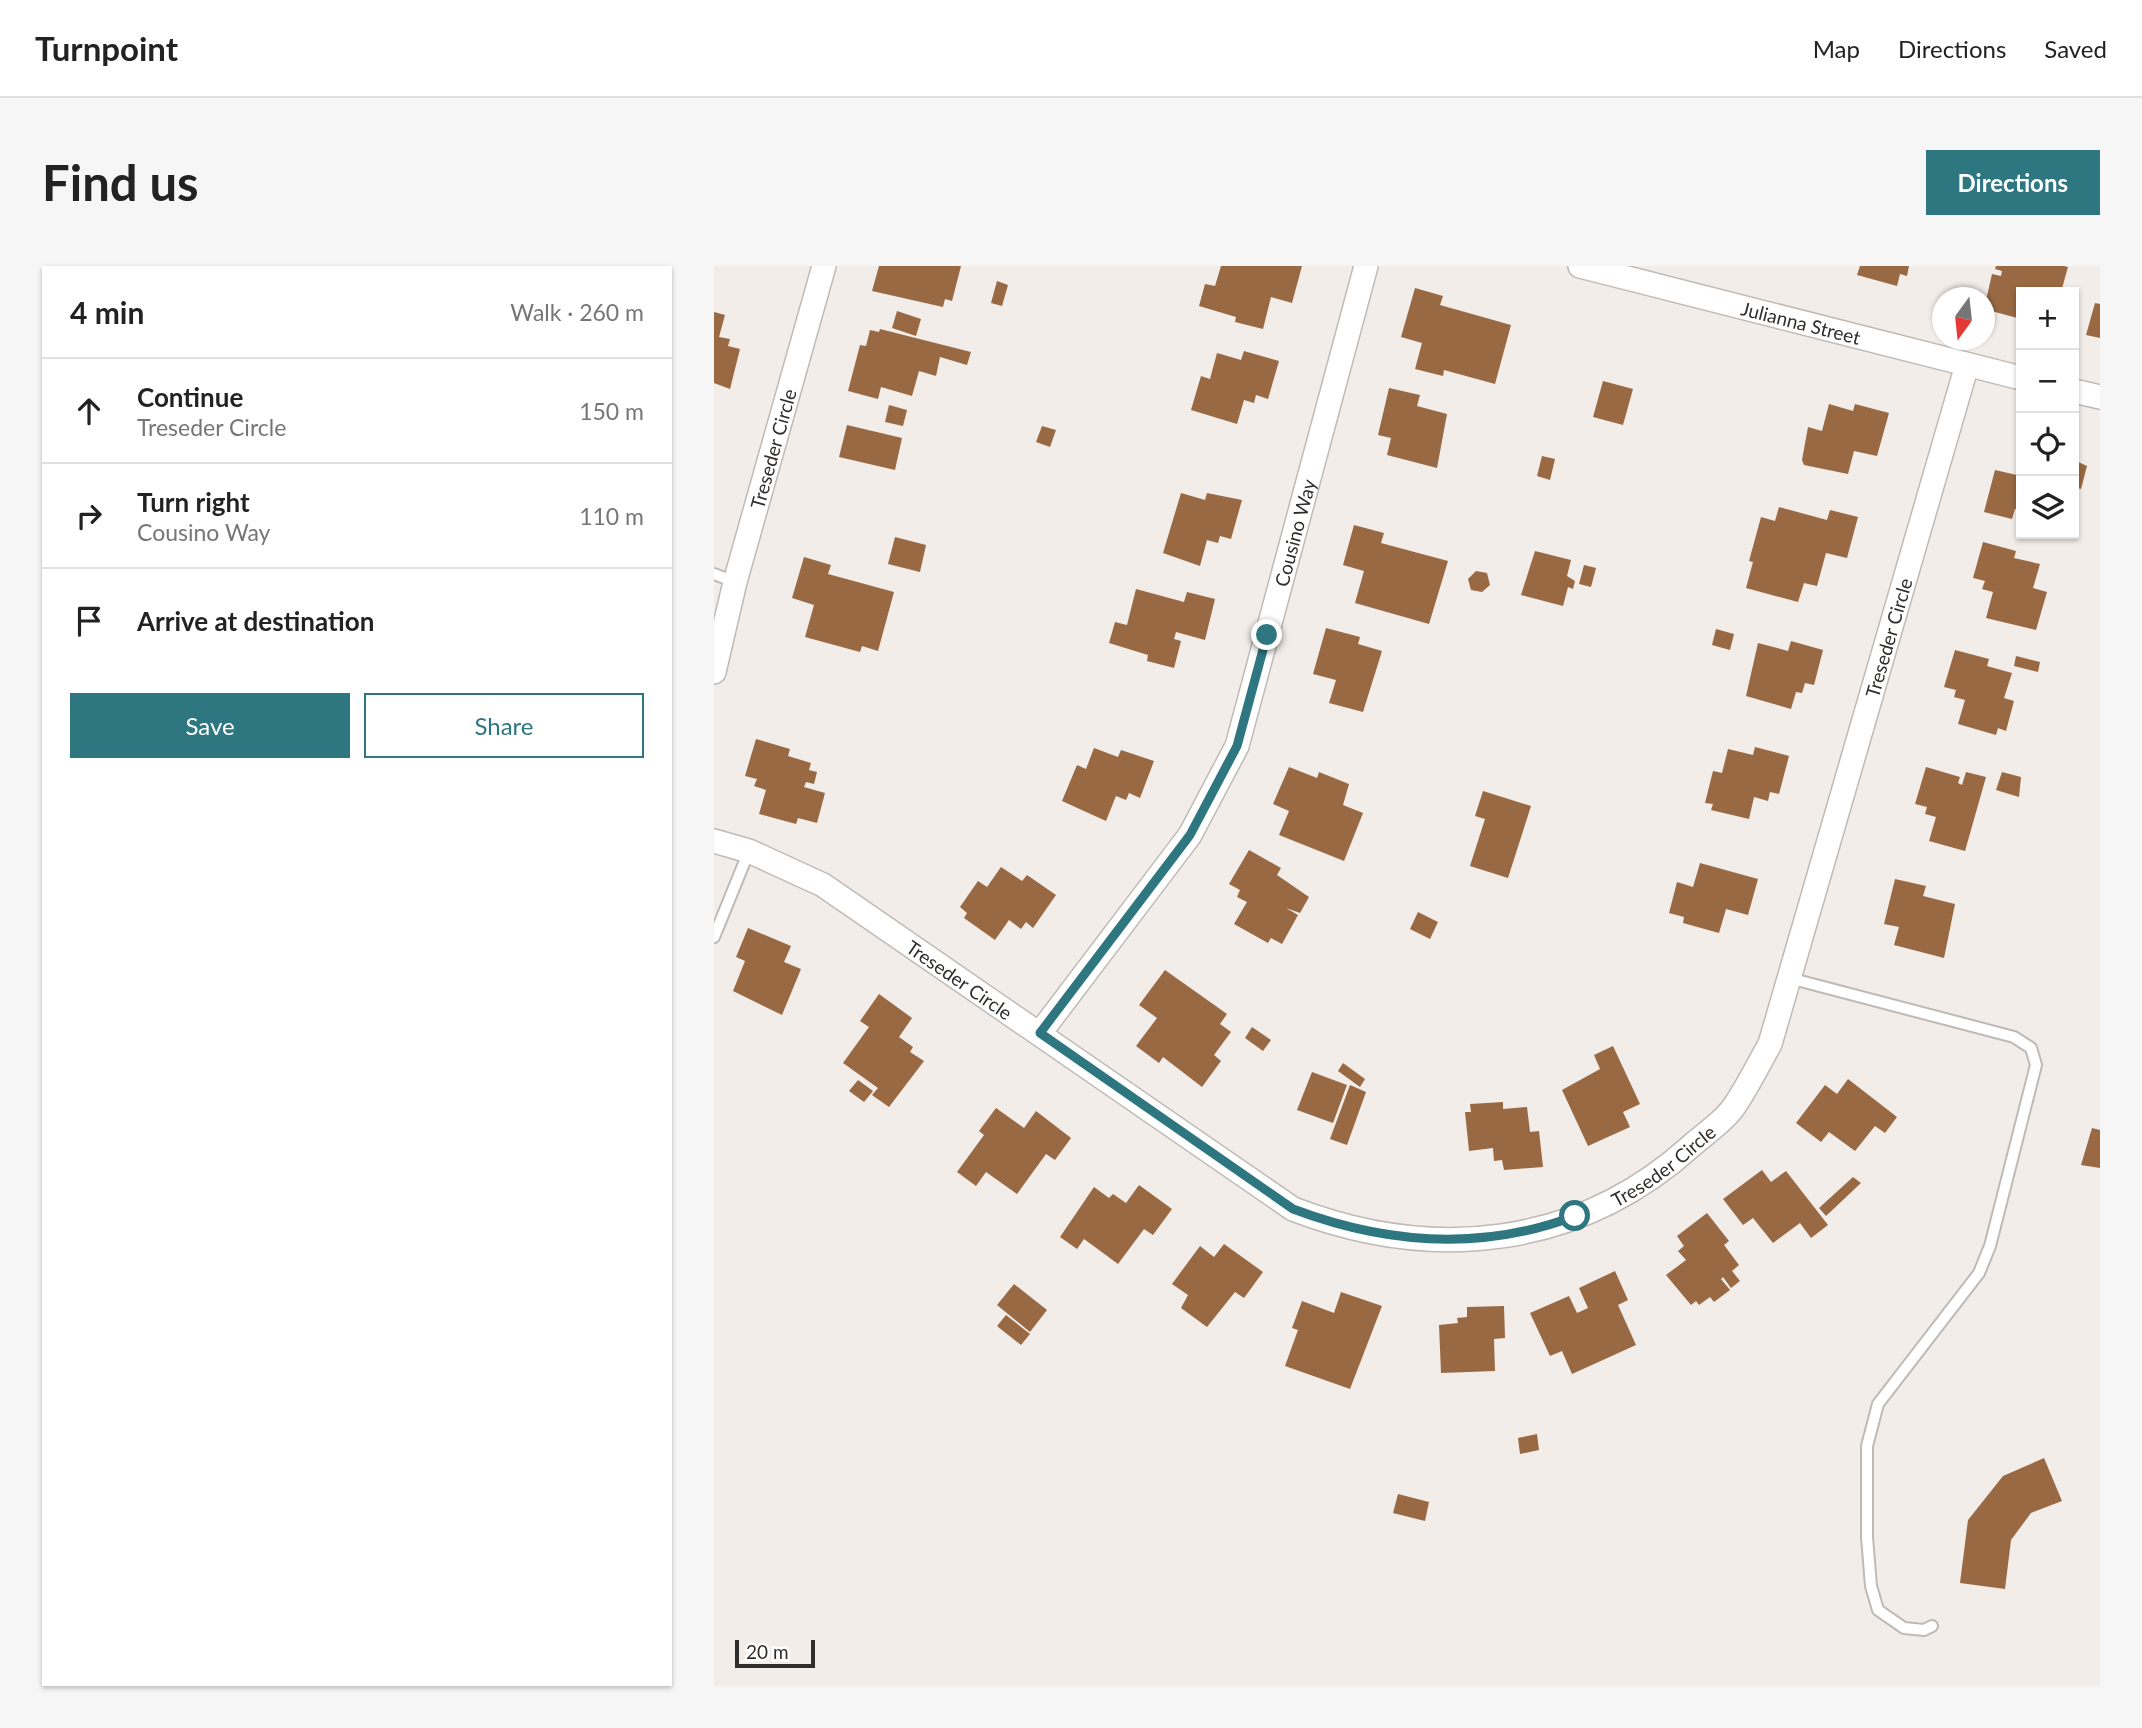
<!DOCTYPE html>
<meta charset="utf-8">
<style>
:root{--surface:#fff;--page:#f6f6f6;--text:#222;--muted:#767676;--line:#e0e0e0;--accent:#2e7680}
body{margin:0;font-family:Lato,sans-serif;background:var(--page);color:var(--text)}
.controls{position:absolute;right:21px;top:21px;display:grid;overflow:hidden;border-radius:0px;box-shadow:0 2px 5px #0004}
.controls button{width:63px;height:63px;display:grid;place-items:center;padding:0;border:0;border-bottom:2px solid var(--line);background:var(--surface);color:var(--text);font:35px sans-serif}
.compass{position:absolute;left:1218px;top:21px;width:63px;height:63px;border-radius:50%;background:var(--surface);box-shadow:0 2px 5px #0004;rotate:195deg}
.scale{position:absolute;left:21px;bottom:18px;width:80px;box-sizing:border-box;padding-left:7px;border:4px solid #302e2c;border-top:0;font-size:19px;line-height:24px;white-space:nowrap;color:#302e2c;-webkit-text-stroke:5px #fff;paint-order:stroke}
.stop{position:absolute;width:21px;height:21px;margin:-16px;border:5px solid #2e7680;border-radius:50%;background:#fff}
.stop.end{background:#2e7680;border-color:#fff;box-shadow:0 2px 7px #0008}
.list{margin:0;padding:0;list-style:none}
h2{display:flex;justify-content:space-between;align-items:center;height:91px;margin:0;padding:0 28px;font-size:30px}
h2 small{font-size:23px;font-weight:400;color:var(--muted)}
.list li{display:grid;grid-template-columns:46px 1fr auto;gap:21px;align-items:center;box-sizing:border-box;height:105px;padding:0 28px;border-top:2px solid var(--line)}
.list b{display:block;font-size:26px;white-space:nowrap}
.list p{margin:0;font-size:23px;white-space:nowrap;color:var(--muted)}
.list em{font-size:23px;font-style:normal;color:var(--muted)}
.actions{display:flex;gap:14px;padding:21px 28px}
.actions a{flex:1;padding:16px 0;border:2px solid var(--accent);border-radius:0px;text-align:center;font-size:24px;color:var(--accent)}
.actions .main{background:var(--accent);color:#fff}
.icon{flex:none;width:38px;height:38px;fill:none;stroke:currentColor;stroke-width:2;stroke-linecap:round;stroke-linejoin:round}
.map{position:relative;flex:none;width:1386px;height:1420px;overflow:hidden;border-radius:0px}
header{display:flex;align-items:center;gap:42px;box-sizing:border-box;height:98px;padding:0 35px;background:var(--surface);border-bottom:2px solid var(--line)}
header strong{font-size:33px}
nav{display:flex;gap:38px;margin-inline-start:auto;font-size:24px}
.intro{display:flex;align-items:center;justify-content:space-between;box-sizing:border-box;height:168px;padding:0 42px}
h1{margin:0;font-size:49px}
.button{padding:18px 32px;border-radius:0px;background:var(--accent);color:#fff;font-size:24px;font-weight:700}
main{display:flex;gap:42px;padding:0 42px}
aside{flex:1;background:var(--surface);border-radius:0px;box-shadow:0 2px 5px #0004}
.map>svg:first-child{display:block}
</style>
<header>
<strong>Turnpoint</strong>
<nav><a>Map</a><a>Directions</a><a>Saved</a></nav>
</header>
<div class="intro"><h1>Find us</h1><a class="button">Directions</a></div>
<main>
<aside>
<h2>4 min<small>Walk · 260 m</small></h2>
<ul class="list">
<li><svg class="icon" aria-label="ahead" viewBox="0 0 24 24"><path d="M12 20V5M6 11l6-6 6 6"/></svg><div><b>Continue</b><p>Treseder Circle</p></div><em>150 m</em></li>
<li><svg class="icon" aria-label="right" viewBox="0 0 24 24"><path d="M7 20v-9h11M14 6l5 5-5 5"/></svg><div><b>Turn right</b><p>Cousino Way</p></div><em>110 m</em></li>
<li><svg class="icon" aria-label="arrive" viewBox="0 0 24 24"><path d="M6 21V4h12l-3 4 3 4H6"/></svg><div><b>Arrive at destination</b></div></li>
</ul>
<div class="actions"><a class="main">Save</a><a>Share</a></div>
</aside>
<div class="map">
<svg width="1386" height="1420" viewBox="0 0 1386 1420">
<rect width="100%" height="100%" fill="#f2ede9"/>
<g fill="#996943">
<polygon points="165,0 247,0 238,35 231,33 229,41 158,25"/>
<polygon points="507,0 588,0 578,37 557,31 549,63 521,56 522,51 485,40 491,18 501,20"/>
<polygon points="1146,0 1195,0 1193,10 1186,8 1183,20 1143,9"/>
<polygon points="1282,0 1350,0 1354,1 1347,26 1307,26 1307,53 1270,43 1278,8 1287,10 1288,5 1281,3"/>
<polygon points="283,15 294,19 288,40 277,37"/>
<polygon points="701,22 729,30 726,39 797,59 781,118 730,104 729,110 701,103 708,77 687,71"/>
<polygon points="1381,37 1386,38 1386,72 1372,69"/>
<polygon points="183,45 207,53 202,70 178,62"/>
<polygon points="0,46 11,49 5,71 16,73 14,80 26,83 16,123 0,117"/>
<polygon points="166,63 257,86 253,99 226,91 222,110 205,105 198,130 167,121 164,133 134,125 146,79 152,80 156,64 165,66"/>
<polygon points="530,85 565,95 554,133 542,129 540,137 530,134 523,158 477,144 487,110 496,113 503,87 527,94"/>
<polygon points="889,115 919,123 909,159 879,151"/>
<polygon points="675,122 706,129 703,140 733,148 723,202 673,189 677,172 664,169"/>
<polygon points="1115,138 1139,145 1141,138 1175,147 1163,190 1140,185 1134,208 1090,199 1088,194 1094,161 1108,165"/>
<polygon points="175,139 193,144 189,160 171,156"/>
<polygon points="133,159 188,172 181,204 125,191"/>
<polygon points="328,160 342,164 336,181 322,176"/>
<polygon points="828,190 841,193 836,214 823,210"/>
<polygon points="1360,194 1373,200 1367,223 1360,221"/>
<polygon points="1306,195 1307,245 1301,243 1298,253 1270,246 1281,204 1303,209"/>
<polygon points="467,227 491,234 493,227 528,234 517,273 506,270 504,277 493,274 486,300 449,287"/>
<polygon points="1065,241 1113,254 1116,244 1144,251 1133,292 1112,287 1103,320 1090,317 1084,336 1032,322 1039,296 1035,295 1047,251 1061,255"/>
<polygon points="640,259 670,267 667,277 734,295 715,358 641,337 650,305 629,299"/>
<polygon points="181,271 212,279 206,306 174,298"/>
<polygon points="1269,276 1302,285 1300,292 1326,298 1319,322 1333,326 1322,364 1272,352 1279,326 1268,323 1271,315 1259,312"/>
<polygon points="821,285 857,294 853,310 861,315 859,323 854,321 849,340 807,329"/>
<polygon points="90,291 117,299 114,308 180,326 164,385 148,380 146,386 91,371 100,339 78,332"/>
<polygon points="870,299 882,302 877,321 865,318"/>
<polygon points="762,305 773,307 776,319 768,326 757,324 754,313"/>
<polygon points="422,323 470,336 473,326 501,333 491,374 462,366 460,373 467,375 460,402 433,395 434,389 395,377 401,356 413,359"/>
<polygon points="612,362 646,371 644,378 668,385 649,446 615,437 622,414 599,408"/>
<polygon points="1002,363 1020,368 1016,384 998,379"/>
<polygon points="1077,375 1109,384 1100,419 1091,417 1088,427 1082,426 1077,443 1032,430 1044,377 1074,385"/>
<polygon points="1241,384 1275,393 1273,400 1298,407 1290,432 1300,435 1292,465 1284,462 1282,469 1244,458 1251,434 1240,431 1242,424 1230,421"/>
<polygon points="1302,390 1326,396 1324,406 1300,400"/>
<polygon points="42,473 76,483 74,490 97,497 95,504 103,506 100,518 92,516 90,521 111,527 103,557 84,552 82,558 45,548 52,524 40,520 43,513 31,510"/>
<polygon points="1041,481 1075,490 1065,528 1056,526 1054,535 1040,531 1035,553 997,544 999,538 991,537 999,505 1008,507 1014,483 1039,489"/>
<polygon points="380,482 404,491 407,484 440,495 426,532 415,527 412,534 402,530 392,555 348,535 363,499 372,503"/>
<polygon points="575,501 603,512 605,506 635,518 629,539 649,547 630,595 565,569 575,545 559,538"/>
<polygon points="1212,501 1246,511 1244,517 1248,519 1252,506 1272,511 1251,585 1215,575 1222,551 1211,548 1213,541 1201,538"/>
<polygon points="1288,506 1307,511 1305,531 1282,524"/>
<polygon points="769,525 817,540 794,612 756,600 771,553 761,550"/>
<polygon points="535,584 567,602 563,609 595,631 586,647 572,642 584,649 568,678 557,672 554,677 520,658 533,636 523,631 526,624 515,618"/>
<polygon points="986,597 1044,613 1034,649 1012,643 1005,667 969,657 970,651 955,647 963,616 979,621"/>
<polygon points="287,601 308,615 313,609 342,629 319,662 312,656 307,663 295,654 281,674 250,652 253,647 246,641 264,615 273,621"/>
<polygon points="1181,613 1212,620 1209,630 1241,638 1230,692 1180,679 1185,661 1170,658"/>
<polygon points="704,646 724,656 716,673 696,663"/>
<polygon points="34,662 77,680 70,696 87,703 68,749 19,725 31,695 22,691"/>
<polygon points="451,704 513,748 506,758 517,766 500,789 507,795 488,821 449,791 445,797 422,780 443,752 425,739"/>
<polygon points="165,728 198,752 185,771 199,781 196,786 210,795 175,841 158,829 164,822 129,797 155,761 146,755"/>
<polygon points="538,761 557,774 549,785 531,772"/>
<polygon points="899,780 926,838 909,846 916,861 874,880 848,824 886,803 880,789"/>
<polygon points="629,797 651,813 646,821 624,805"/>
<polygon points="598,806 633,819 619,857 583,844"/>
<polygon points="1134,813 1183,851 1171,867 1161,860 1141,885 1115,866 1107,876 1082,857 1111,819 1123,828"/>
<polygon points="144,814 159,825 150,836 135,825"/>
<polygon points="636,819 652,826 633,879 616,873"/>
<polygon points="789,836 789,843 813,841 816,866 825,865 829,901 790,904 788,894 780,895 779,882 755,885 751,846 757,846 756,838"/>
<polygon points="282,842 310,862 322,845 357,872 341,894 332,888 303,928 272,906 262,920 243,906 270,869 265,865"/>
<polygon points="1378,862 1386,864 1386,902 1367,899"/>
<polygon points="1048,904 1057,916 1072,905 1114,959 1097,972 1086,957 1059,977 1039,952 1029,959 1009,933"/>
<polygon points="1139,911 1147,917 1112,950 1105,942"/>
<polygon points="425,919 458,943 439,969 430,963 404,998 370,973 363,983 346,971 380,921 395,932 399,928 412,937"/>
<polygon points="993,947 1015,975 1010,979 1025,999 1018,1005 1026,1015 1017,1022 1009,1011 1007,1013 1016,1024 1000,1036 996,1031 985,1039 982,1035 977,1039 952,1009 972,994 964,985 970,980 963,970"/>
<polygon points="510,978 549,1006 530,1032 521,1026 493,1061 467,1042 474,1029 458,1018 486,980 500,991"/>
<polygon points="901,1005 914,1034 904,1039 922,1079 858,1108 848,1085 836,1090 816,1047 855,1030 863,1047 874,1042 865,1022"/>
<polygon points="300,1018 333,1044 316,1066 283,1039"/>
<polygon points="627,1026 668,1040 636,1123 571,1100 584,1064 578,1062 588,1035 620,1047"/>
<polygon points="790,1040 791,1072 780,1073 781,1105 727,1107 725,1059 744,1057 743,1052 753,1051 753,1041"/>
<polygon points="292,1049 316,1068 307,1079 283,1060"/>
<polygon points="823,1168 825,1184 806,1188 804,1172"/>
<polygon points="1330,1192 1348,1235 1317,1247 1297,1274 1291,1323 1246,1317 1254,1254 1289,1210"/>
<polygon points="684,1228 715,1236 711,1255 679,1247"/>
</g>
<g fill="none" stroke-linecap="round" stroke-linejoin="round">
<defs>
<g id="service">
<polyline points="0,308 21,316"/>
<polyline points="0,671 35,585"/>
<polyline points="1075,712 1300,771 1317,782 1322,799 1276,980 1265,1007 1164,1138 1153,1180 1153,1271 1157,1320 1164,1344 1190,1362 1210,1364 1218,1360"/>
</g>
<g id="minor">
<path id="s1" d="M866 0 1307 112"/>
<polyline points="1360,125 1386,131"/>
<path id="s2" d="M0 406 21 316 110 0"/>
<path id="s3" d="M0 575 35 585 109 619 579 943C717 996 862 983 976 881 989 869 1008 857 1019 842 1033 822 1044 799 1056 778L1253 99"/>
<path id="s4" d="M326 767 476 569 523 480 652 0"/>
</g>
</defs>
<use href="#service" stroke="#bfbab6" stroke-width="14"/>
<use href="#minor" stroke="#bfbab6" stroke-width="26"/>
<use href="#service" stroke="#fff" stroke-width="10"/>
<use href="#minor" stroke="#fff" stroke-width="23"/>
</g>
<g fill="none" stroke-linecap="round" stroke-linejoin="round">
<path stroke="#2e7680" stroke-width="9" d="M553 369 523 480 476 569 326 767 579 943C672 978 766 986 861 950"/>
</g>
<g text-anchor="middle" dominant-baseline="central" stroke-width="7" stroke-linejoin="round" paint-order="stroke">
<g font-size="19" fill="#302e2c" stroke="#fff">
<text stroke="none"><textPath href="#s1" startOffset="228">Julianna Street</textPath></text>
<text stroke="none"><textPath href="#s2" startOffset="231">Treseder Circle</textPath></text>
<text stroke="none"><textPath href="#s4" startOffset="570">Cousino Way</textPath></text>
<text stroke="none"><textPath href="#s3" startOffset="1668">Treseder Circle</textPath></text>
<text stroke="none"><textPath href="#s3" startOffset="284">Treseder Circle</textPath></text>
<text stroke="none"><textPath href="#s3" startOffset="1080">Treseder Circle</textPath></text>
</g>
</g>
</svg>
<div class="controls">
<button>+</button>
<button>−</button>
<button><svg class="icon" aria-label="locate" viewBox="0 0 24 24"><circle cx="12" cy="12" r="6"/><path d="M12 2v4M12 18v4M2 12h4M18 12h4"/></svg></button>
<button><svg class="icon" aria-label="layers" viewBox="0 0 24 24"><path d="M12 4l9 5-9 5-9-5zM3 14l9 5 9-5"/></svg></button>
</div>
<svg class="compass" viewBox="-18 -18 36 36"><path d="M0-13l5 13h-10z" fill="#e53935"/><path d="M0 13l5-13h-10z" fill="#767676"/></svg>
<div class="scale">20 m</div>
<div class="stop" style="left:861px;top:950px"></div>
<div class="stop end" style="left:553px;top:369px"></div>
</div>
</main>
